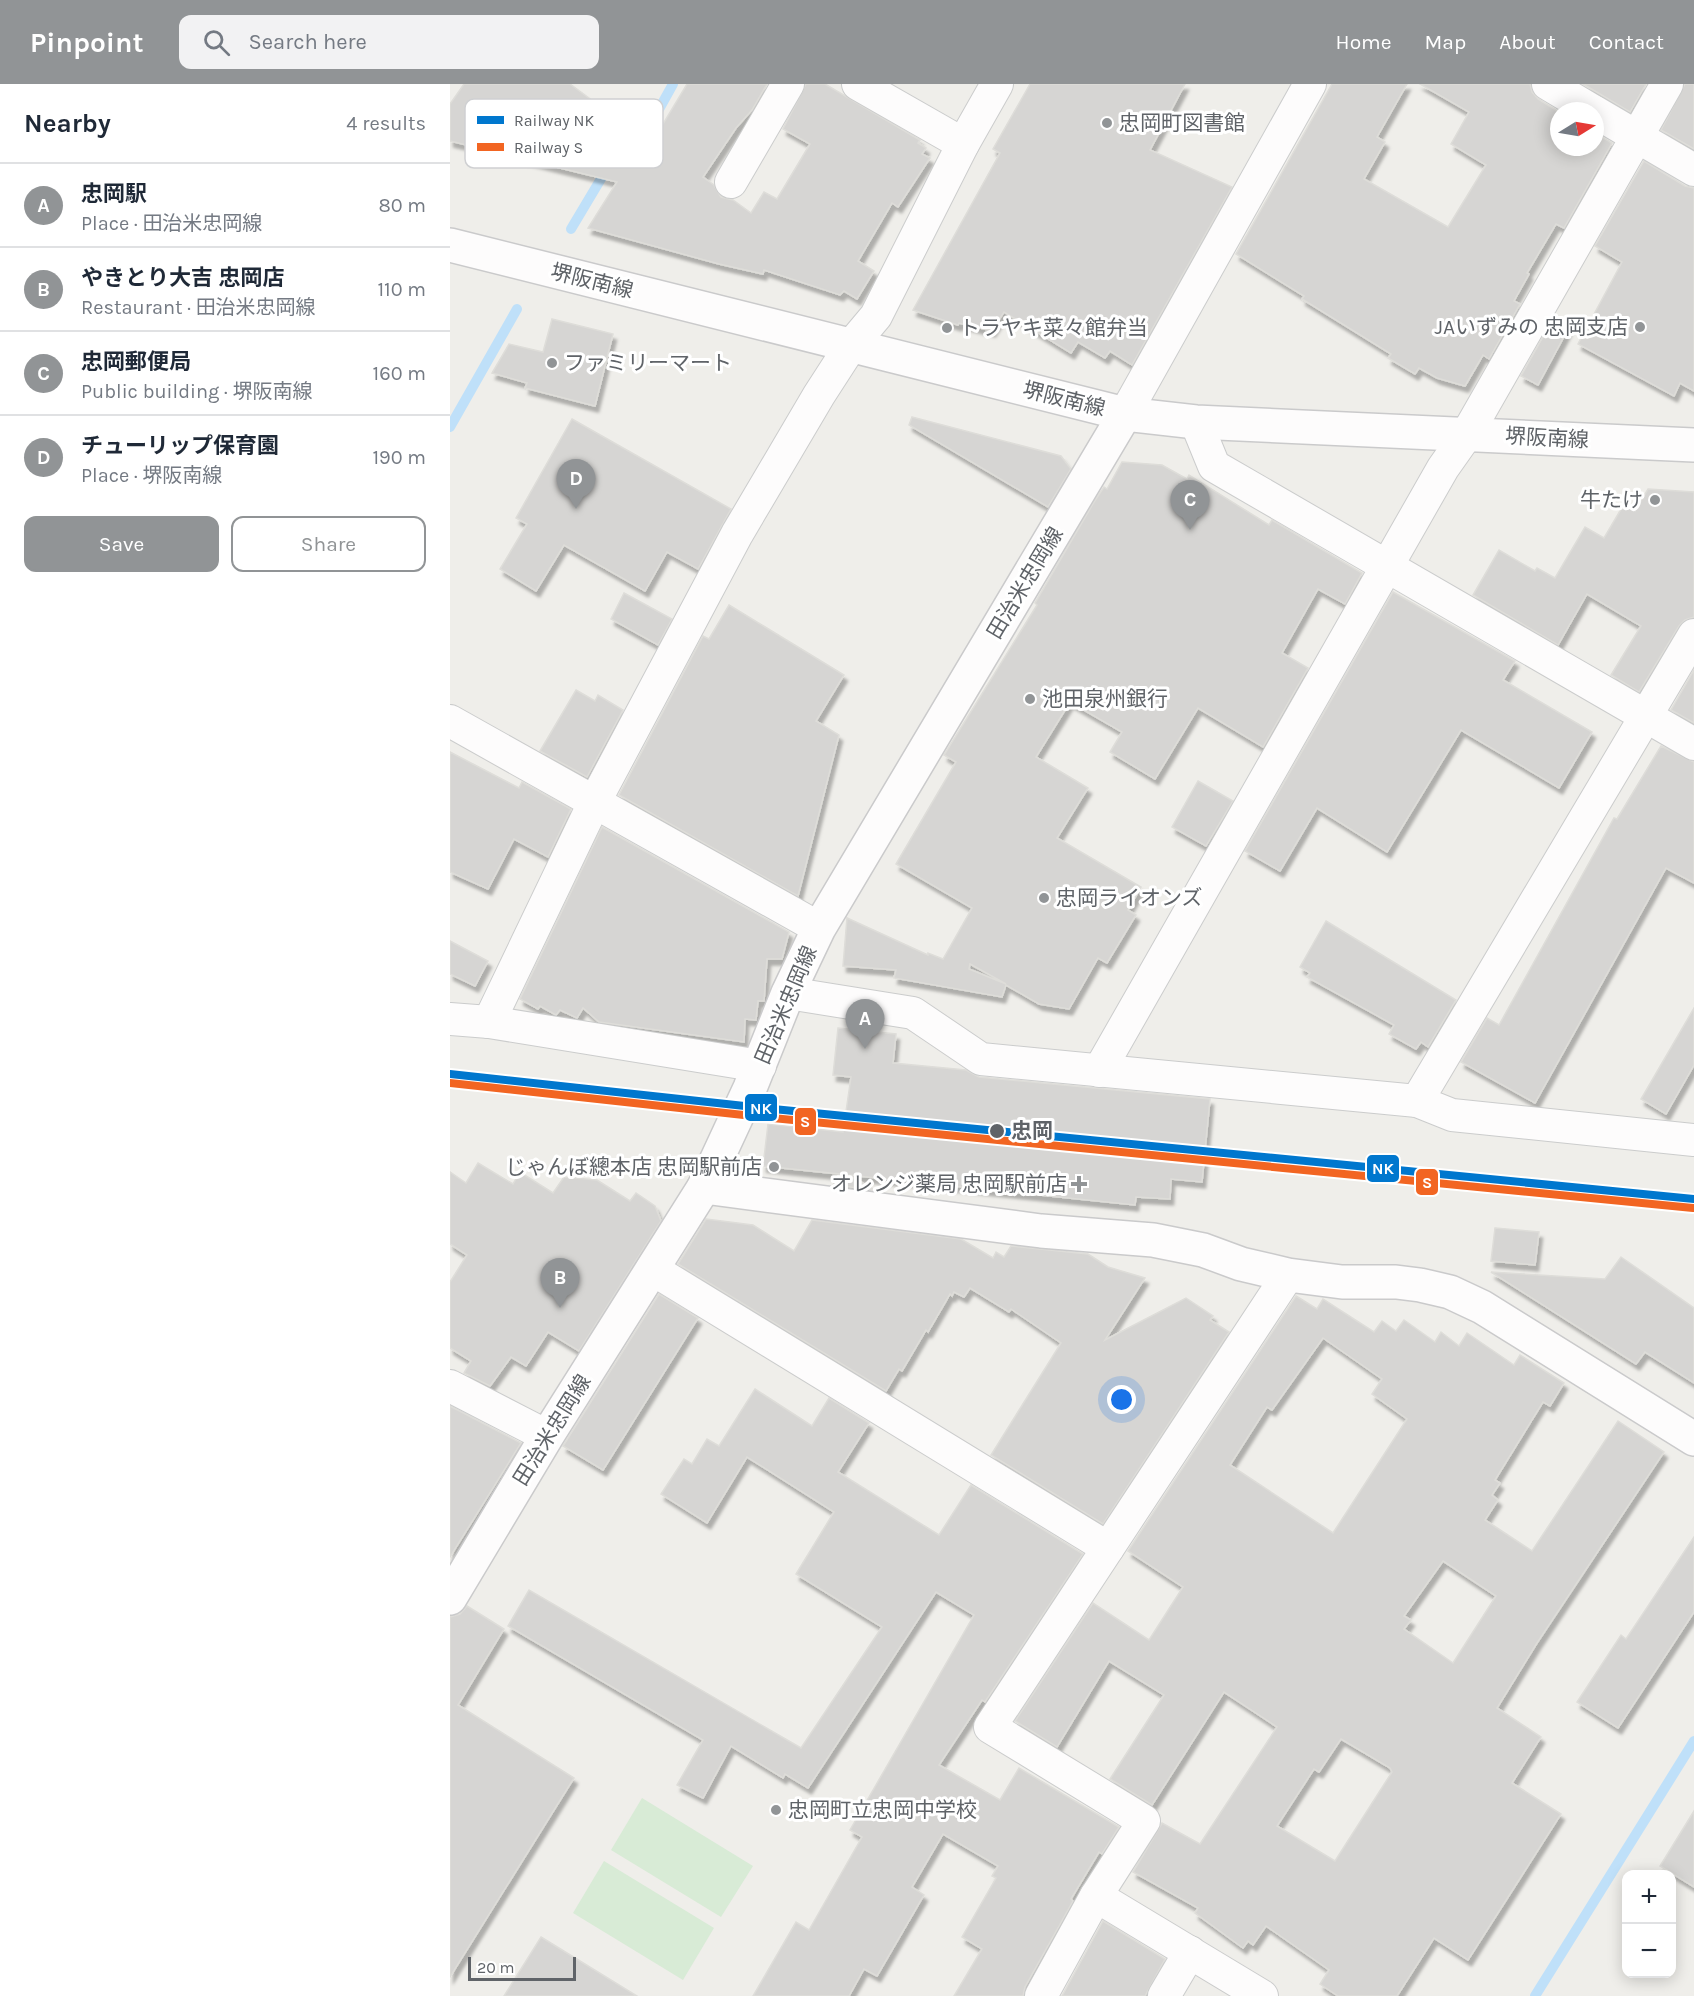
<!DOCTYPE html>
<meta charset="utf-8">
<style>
:root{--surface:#fff;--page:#f2f2f3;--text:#1f2937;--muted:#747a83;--line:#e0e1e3;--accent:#919496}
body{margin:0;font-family:Karla,"Noto Sans JP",sans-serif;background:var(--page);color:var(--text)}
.controls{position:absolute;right:18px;bottom:18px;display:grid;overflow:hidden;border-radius:12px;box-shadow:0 3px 15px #0003}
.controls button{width:54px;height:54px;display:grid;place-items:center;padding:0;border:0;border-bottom:2px solid var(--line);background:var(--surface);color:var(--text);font:30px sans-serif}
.compass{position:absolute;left:1100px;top:18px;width:54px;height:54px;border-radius:50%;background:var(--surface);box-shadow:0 3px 15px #0003;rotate:79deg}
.scale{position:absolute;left:18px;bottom:15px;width:108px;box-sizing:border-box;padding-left:6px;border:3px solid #5f6368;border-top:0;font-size:16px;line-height:21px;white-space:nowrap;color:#5f6368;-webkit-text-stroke:4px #fff;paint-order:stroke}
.you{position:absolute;left:672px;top:1316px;width:21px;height:21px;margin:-15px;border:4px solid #fff;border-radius:50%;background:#1a73e8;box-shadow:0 0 0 9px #1a73e833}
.badge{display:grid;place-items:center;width:39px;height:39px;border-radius:50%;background:var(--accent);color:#fff;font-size:20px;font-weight:700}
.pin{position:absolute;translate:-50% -50px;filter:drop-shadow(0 2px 3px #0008)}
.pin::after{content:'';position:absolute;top:32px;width:21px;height:18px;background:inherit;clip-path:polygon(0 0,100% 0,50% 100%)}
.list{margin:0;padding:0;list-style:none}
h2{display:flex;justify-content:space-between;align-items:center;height:78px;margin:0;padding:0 24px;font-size:26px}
h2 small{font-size:20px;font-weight:400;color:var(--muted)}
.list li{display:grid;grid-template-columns:39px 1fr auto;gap:18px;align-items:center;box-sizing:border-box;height:84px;padding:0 24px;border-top:2px solid var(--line)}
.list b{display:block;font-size:22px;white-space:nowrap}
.list p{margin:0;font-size:20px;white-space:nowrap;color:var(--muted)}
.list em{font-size:20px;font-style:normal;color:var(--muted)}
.actions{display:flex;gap:12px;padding:18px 24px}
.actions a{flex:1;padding:14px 0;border:2px solid var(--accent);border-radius:12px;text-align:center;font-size:21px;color:var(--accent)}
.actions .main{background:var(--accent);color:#fff}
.icon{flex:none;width:33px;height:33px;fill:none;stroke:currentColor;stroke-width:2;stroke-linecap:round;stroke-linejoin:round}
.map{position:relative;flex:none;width:1244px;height:1912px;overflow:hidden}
header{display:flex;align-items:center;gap:36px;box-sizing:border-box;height:84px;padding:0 30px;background:var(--accent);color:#fff}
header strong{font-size:28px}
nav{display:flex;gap:33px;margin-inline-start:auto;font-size:21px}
.search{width:420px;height:54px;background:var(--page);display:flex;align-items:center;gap:15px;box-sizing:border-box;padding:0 21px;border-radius:12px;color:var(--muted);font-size:22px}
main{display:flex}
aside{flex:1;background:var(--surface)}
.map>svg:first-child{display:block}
</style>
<header>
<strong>Pinpoint</strong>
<div class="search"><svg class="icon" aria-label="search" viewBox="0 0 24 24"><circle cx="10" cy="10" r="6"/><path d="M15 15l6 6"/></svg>Search here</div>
<nav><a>Home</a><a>Map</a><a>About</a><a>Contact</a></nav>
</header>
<main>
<aside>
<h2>Nearby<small>4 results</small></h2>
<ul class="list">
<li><span class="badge">A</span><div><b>忠岡駅</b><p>Place · 田治米忠岡線</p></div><em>80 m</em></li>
<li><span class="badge">B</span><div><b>やきとり大吉 忠岡店</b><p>Restaurant · 田治米忠岡線</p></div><em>110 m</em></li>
<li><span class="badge">C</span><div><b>忠岡郵便局</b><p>Public building · 堺阪南線</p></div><em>160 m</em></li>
<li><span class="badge">D</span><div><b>チューリップ保育園</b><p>Place · 堺阪南線</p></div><em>190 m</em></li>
</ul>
<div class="actions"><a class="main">Save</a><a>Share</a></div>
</aside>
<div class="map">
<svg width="1244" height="1912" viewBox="0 0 1244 1912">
<defs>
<filter id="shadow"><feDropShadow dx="3.5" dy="6" stdDeviation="1.5" flood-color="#0004"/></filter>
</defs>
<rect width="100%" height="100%" fill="#efeeea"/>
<g fill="#d8ebd6">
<polygon points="192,1714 303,1782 271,1833 161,1766"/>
<polygon points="154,1777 264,1844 233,1896 123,1829"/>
</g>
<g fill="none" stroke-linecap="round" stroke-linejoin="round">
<g stroke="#bfe0f9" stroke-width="10">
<polyline points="177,60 208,27 223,0"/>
<polyline points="121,145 158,83"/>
<polyline points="0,343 67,225"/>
<polyline points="1085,1912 1244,1657"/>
</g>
</g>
<g fill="#d6d5d3" stroke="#deddd9" stroke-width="1.5" fill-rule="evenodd" filter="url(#shadow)">
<polygon points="14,0 120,0 201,60 237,0 317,0 302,26 286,44 253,93 264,101 271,113 283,116 301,129 314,108 327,115 360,60 333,45 356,0 375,0 470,56 468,59 476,64 472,70 480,74 448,123 442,119 408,177 424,187 407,215 394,207 390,211 314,186 313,190 269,180 138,144 167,98 0,57 0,20"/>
<polygon points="580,0 735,0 700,66 782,103 682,281 660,267 655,274 628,258 621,269 554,228 542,247 509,239 508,241 463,226 550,69 543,65"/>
<polygon points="882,0 957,0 927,53 935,58 914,95 998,143 1036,81 1001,60 1019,28 970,0 1080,0 1082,8 1088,15 1109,28 1109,63 1145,63 1145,49 1162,59 1114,144 1106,140 1077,189 1079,190 1064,217 1070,220 1039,275 1033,271 1015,302 987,294 969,284 965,290 938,274 941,270 852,215 854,212 786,170"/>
<polygon points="1133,0 1196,0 1180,28"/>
<polygon points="1235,0 1244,0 1244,65 1211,46"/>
<polygon points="1194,77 1235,102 1244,104 1244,307 1230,299 1224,312 1128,260 1172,178 1145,162"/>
<polygon points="102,235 163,250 145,322 75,304 77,299 42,289 59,260 93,268"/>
<polygon points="1102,237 1118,245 1088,301 1071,292"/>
<polygon points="462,333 611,372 621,385 598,423 459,341"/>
<polygon points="122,335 281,425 248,485 217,468 195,507 114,461 86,507 50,485 77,440 66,434"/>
<path d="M672 378 712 381 737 395 739 391 819 441 822 436 912 489 895 520 868 505 832 569 858 584 813 663 748 624 705 695 660 668 672 648 620 618 586 673 638 704 607 754 691 803 678 826 686 831 657 879 648 874 619 925 589 920 556 901 552 913 444 894 446 886 393 882 397 834 478 871V869L493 875 522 824 446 780 506 678 494 671 587 521 585 519 644 418 654 403 657 405ZM520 880 556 900 519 885Z"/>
<polygon points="1198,405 1244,408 1244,533 1235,536 1229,542 1189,608 1161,591 1191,542 1137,510 1108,561 1023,511 1049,466 1085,487 1087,484 1105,494 1135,443 1154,454 1174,420 1185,427"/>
<polygon points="943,508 1065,577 1053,596 1142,648 1109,704 1011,646 937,768 867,724 830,787 795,767"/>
<polygon points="174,509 222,535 208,561 161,535"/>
<polygon points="279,521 394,591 366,637 389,651 348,812 169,711 253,552 259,555"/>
<polygon points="1244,586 1244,639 1221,626"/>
<polygon points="126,606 145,617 148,611 173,626 137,693 90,667"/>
<polygon points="1211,662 1244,678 1244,799 1216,784 1085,1019 1011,978 1037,934 1049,941 1164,734 1167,735"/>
<polygon points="0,668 69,704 72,698 121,725 98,773 64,755 38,805 0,788"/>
<polygon points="748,697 783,717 756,762 722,743"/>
<polygon points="152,743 339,848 332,875 317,875 314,917 308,917 306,936 295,935 294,958 149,938 133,924 127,934 110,926 106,931 90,922 88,925 70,915"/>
<polygon points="876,837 1006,916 978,963 971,958 966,965 939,950 944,941 857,893 860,889 850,883"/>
<polygon points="0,857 38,877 25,902 0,890"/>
<polygon points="1244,924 1244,981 1216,1030 1191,1015"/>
<polygon points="388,944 446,950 443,979 516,986 529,993 760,1015 752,1098 721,1095 720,1115 686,1113 685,1121 398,1091 425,1106 383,1101 389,1090 313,1082 318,1040 393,1048 401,993 383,991"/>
<polygon points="28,1079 63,1100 70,1088 103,1109 114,1093 147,1096 180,1117 186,1109 205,1122 211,1137 129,1267 98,1248 76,1282 61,1273 40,1302 14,1289 21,1277 0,1264 0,1198 17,1171 0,1160 0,1088 16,1099"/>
<polygon points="256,1135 303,1141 344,1167 362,1136 511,1155 543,1174 546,1168 554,1173 561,1162 638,1170 658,1183 695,1194 655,1256 736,1214 763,1232 760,1236 779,1248 653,1440 541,1371 611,1259 561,1225 559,1228 520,1204 514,1213 504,1208 502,1212 500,1210 478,1248 476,1246 452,1287 449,1285 436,1307 228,1180"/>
<polygon points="1045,1144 1089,1148 1085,1181 1041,1177"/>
<polygon points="1171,1173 1244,1224 1244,1299 1195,1268 1186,1280 1041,1188 1155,1195"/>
<polygon points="209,1210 248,1234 153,1386 113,1362"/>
<path d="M846 1212 867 1225 873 1215 924 1248 932 1237 946 1247 954 1236 985 1258 991 1248 1009 1262 1017 1249 1064 1281 1070 1271 1114 1299 1100 1322 1093 1318 1045 1396 1050 1399 1042 1411 1048 1416 1035 1436 1082 1467 1168 1337 1214 1368 1087 1559 1047 1624 1091 1653 1062 1699 1111 1730 1018 1876 984 1854 947 1912H888L870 1900 879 1886 816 1842 803 1861 798 1857 793 1864 745 1829 748 1824 683 1788 712 1739 750 1760 827 1643 774 1608 702 1721 660 1695 714 1611 659 1577 607 1663 565 1637 643 1519 699 1556 733 1503 678 1467ZM873 1254 932 1295 922 1310 957 1335 883 1449 780 1381 817 1323 822 1326ZM993 1477 1046 1512 1003 1579 954 1545 961 1536 954 1532ZM891 1655 940 1684 942 1688 885 1777 827 1742 864 1685 869 1688Z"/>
<polygon points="305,1305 362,1342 379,1314 419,1339 388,1388 489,1451 521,1401 633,1470 535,1618 532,1616 489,1681 550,1716 569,1684 669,1743 652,1770 649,1768 621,1815 623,1817 575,1903 573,1912 504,1912 532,1865 512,1853 546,1794 542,1792 548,1782 493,1750 462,1803 474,1811 427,1892 414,1885 399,1912 303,1912 346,1838 359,1846 412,1753 400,1746 524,1531 486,1508 358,1704 335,1690 333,1694 281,1662 253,1714 227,1701 253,1656 58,1542 79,1506 351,1664 432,1543 346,1490 384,1428 297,1373 257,1439 211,1410 234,1375 242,1380 257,1355 269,1362"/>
<polygon points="0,1322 71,1359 0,1473"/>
<polygon points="1244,1453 1244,1528 1168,1644 1127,1618 1171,1551 1176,1555"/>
<polygon points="17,1522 54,1545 8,1621 124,1694 0,1893 0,1533 10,1530"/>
<polygon points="1244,1727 1244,1803 1210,1782"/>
<polygon points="653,1837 715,1875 695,1912 612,1912"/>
<polygon points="91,1853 187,1912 54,1912"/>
</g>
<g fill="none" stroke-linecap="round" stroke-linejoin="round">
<defs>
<g id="street">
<polyline points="408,0 513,60"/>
<polyline points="1098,0 1143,27"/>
<polyline points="1145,28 1244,86"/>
<polyline points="281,98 338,0"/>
<polyline points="675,330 860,0"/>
<polyline points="746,338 764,382 1244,660"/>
<polyline points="0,637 369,844"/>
<polyline points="338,909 463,929 531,975 967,1017 1002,1031 1244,1056"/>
<polyline points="0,935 39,938 310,982"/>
<polyline points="39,938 144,719 287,450 369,311 400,263 426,232 513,60 547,0"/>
<polyline points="649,987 993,384 1017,350 1217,0"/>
<polyline points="967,1017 1244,551"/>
<polyline points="202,1185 658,1464"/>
<polyline points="0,1302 97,1352"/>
<polyline points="646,1812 694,1737 540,1643 838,1191"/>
<polyline points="591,1912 646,1812 812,1912"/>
<polyline points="714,1912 740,1868"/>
</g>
<g id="secondary">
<polyline points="0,161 675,330 746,338 1244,361"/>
<polyline points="254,1103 591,1147 703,1156 753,1166 791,1180 838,1191 892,1198 946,1198 970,1201 1000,1208 1032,1223 1244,1355"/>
<polyline points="0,1514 97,1352 254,1103 300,1004 338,909 369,844 675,330"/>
</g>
</defs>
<use href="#street" stroke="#cbcccc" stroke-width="34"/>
<use href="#secondary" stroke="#cacacb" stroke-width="36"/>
<use href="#street" stroke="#fdfcfc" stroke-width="32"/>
<use href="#secondary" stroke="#fdfcfc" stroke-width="33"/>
<defs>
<polyline id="rail-1" points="0,990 313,1024 1244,1115"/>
<polyline id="rail-2" points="0,999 312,1033 1243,1124"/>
</defs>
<use href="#rail-1" stroke="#fff" stroke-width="12"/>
<use href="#rail-2" stroke="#fff" stroke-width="12"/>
<use href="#rail-1" stroke="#0077ce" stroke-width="8"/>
<use href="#rail-2" stroke="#f26522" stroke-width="8"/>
</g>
<g fill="#919496" stroke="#fff" stroke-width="2">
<circle cx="657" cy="39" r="6"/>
<circle cx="1190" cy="243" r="6"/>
<circle cx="497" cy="244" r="6"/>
<circle cx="102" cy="279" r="6"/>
<circle cx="1205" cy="416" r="6"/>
<circle cx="580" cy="615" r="6"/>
<circle cx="594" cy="814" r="6"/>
<circle cx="324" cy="1083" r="6"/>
<path d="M626 1091h6v6h6v6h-6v6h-6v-6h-6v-6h6z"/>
<circle cx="326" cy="1726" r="6"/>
</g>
<circle fill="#5f6368" stroke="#fff" stroke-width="2" cx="547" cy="1047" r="8"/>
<g text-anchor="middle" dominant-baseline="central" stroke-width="6" stroke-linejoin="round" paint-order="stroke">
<g font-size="21" fill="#5f6368" stroke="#fff" text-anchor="start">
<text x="669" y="39">忠岡町図書館</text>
<text x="1178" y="243" text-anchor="end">JAいずみの 忠岡支店</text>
<text x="509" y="244">トラヤキ菜々館弁当</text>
<text x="114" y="279">ファミリーマート</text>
<text x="1193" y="416" text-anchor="end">牛たけ</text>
<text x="592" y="615">池田泉州銀行</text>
<text x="606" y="814">忠岡ライオンズ</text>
<text x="312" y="1083" text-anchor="end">じゃんぼ總本店 忠岡駅前店</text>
<text x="617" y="1100" text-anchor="end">オレンジ薬局 忠岡駅前店</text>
<text x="338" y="1726">忠岡町立忠岡中学校</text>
</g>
<g font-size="21" fill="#5f6368" stroke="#fff">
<text transform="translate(142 197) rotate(14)">堺阪南線</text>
<text transform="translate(614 315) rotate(14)">堺阪南線</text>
<text transform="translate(1097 354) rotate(3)">堺阪南線</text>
<text transform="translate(575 499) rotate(-59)">田治米忠岡線</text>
<text transform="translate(336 921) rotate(-67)">田治米忠岡線</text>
<text transform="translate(102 1346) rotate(-58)">田治米忠岡線</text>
</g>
<g font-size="21" font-weight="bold" fill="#5f6368" stroke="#fff" text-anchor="start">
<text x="561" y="1047">忠岡</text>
</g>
</g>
<rect x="15" y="15" width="198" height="69" rx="9" fill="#fff" stroke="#cfd0d2" stroke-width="1.5"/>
<rect x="27" y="32" width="27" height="8" fill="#0077ce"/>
<rect x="27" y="59" width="27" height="8" fill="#f26522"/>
<g font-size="16" fill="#5f6368">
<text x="64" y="42">Railway NK</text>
<text x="64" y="69">Railway S</text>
</g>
<g stroke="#fff" stroke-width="2">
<rect x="294" y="1009" width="34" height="29" rx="6" fill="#0077ce"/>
<rect x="344" y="1023" width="23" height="29" rx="6" fill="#f26522"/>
<rect x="916" y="1070" width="34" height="29" rx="6" fill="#0077ce"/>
<rect x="965" y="1084" width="24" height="28" rx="6" fill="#f26522"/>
</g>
<g font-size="16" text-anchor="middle" font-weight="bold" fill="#fff">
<text x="311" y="1030">NK</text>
<text x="355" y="1043">S</text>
<text x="933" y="1090">NK</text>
<text x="977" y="1104">S</text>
</g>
</svg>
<div class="controls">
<button>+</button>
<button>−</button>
</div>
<svg class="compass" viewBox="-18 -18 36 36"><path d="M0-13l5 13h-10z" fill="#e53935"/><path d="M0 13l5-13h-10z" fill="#747a83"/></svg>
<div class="scale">20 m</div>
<div class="you"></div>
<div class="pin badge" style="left:415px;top:965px">A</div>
<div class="pin badge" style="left:110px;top:1224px">B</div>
<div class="pin badge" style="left:740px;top:446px">C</div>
<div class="pin badge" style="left:126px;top:425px">D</div>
</div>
</main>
